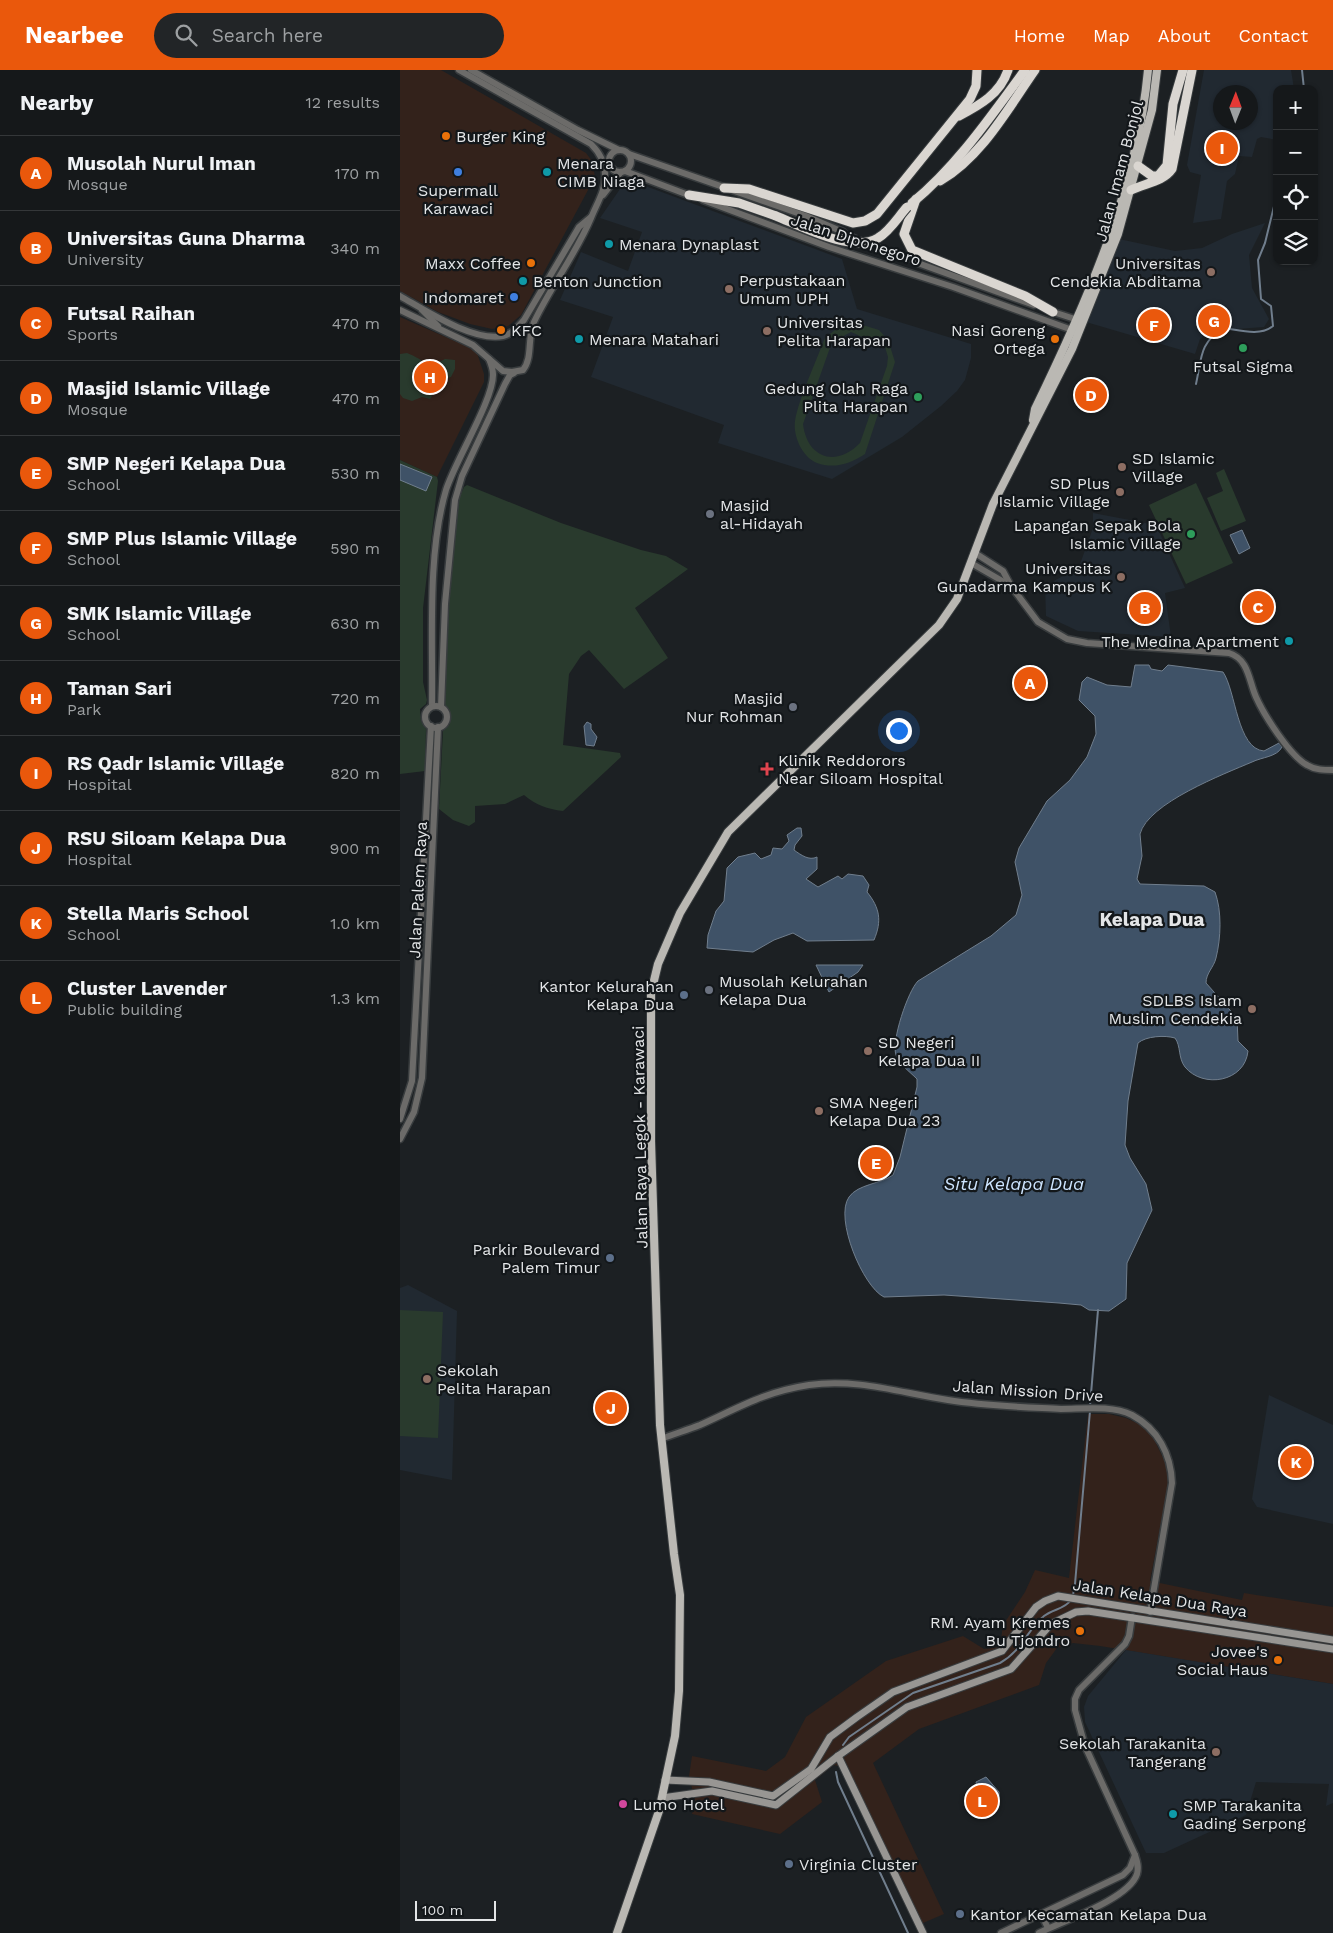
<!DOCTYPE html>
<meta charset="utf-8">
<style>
:root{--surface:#15181a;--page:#222527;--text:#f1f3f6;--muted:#9da0a2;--line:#343739;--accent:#ea580c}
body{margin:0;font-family:"Work Sans",sans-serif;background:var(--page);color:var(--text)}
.controls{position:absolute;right:15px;top:15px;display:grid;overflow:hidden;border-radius:10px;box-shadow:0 1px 4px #0004}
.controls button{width:45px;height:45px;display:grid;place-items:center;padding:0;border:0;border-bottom:1px solid var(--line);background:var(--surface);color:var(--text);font:25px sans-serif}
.compass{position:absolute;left:813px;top:15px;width:45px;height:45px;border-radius:50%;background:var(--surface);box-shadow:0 1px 4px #0004;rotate:1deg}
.scale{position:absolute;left:15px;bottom:12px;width:81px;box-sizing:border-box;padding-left:5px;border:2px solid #e3e5e7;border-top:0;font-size:14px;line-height:18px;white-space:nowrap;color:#e3e5e7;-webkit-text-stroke:4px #13171a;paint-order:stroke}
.you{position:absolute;left:498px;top:660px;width:18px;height:18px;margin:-12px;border:4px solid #fff;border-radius:50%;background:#1a73e8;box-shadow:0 0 0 8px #1a73e833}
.badge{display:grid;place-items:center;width:32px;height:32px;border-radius:50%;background:var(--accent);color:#fff;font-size:16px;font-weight:700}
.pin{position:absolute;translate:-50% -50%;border:2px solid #fff;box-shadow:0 1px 5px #0006}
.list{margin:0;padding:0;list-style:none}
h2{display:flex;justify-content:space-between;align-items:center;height:65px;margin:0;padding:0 20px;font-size:21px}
h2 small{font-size:16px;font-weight:400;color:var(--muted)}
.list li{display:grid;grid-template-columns:32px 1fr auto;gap:15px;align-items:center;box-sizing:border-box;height:75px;padding:0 20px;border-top:1px solid var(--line)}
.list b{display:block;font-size:19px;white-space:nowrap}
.list p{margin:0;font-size:16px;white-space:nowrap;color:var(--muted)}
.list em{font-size:16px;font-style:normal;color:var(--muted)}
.icon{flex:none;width:28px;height:28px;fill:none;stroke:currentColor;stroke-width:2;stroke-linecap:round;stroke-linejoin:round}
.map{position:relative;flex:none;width:933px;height:1863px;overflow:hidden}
header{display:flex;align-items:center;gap:30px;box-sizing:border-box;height:70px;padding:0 25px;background:var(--accent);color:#fff}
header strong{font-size:24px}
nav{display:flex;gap:28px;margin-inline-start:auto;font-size:18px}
.search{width:350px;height:45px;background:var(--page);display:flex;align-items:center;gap:12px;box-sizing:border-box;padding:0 18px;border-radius:28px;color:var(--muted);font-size:19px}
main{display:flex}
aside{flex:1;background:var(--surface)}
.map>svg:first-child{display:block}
</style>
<header>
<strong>Nearbee</strong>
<div class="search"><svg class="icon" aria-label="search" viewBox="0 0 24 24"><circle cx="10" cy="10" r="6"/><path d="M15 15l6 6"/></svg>Search here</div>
<nav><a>Home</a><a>Map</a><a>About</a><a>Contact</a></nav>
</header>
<main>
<aside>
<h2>Nearby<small>12 results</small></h2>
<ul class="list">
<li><span class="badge">A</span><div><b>Musolah Nurul Iman</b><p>Mosque</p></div><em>170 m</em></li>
<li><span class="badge">B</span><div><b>Universitas Guna Dharma</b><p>University</p></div><em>340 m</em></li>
<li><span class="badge">C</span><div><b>Futsal Raihan</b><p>Sports</p></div><em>470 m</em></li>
<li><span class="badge">D</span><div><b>Masjid Islamic Village</b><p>Mosque</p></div><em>470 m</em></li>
<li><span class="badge">E</span><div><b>SMP Negeri Kelapa Dua</b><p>School</p></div><em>530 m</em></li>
<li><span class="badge">F</span><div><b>SMP Plus Islamic Village</b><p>School</p></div><em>590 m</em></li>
<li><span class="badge">G</span><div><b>SMK Islamic Village</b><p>School</p></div><em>630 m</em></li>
<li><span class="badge">H</span><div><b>Taman Sari</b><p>Park</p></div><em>720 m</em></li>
<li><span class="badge">I</span><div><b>RS Qadr Islamic Village</b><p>Hospital</p></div><em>820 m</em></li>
<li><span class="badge">J</span><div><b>RSU Siloam Kelapa Dua</b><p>Hospital</p></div><em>900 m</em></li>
<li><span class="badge">K</span><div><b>Stella Maris School</b><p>School</p></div><em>1.0 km</em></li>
<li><span class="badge">L</span><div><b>Cluster Lavender</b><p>Public building</p></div><em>1.3 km</em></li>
</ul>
</aside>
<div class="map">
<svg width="933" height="1863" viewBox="0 0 933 1863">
<rect width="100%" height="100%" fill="#1c2023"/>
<g fill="#33221b">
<polygon points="0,0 41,0 186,83 192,91 195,107 121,245 108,256 92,259 70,254 38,242 0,221"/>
<polygon points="0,247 73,279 77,283 84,304 84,312 37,407 0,390"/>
<polygon points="688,1344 709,1344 726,1348 741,1355 753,1367 766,1394 769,1410 750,1511 842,1530 844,1523 933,1537 933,1614 700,1576 673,1573 657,1578 646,1593 639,1615 519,1659 473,1693 544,1844 516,1856 445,1698 434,1695 415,1710 422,1732 380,1764 292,1744 295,1730 289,1706 292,1686 366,1701 385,1687 406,1647 486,1591 563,1566 584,1579 600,1577 603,1555 625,1522 635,1500 669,1508"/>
</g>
<g fill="#212931" fill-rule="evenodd">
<path d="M804 0H891L894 19H877V70L861 67 857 69 852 87 839 86 835 104 827 111 821 149 793 153 801 105 790 102 787 95ZM821 22H851V52H821Z"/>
<polygon points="240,114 442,189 457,239 571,274 571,288 565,310 557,321 541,336 502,367 432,409 318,373 324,355 191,307 213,247 160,230 181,182 228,201 242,162 200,148 220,119"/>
<polygon points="865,153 849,185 852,218 869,249 864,257 809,261 800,269 795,284 686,252 719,169 775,181 802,178 832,164"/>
<polygon points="693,443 756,455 785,518 765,523 771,567 678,561 646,546 645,516 679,497 693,458"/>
<polygon points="8,1215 57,1241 52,1410 0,1400 0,1218"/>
<polygon points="869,1325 933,1355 933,1454 857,1437 852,1429"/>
<polygon points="726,1580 933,1614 933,1733 926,1736 929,1714 856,1712 846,1745 764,1783 746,1783 685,1652 684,1637 688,1626"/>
</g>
<g fill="#293a2d" fill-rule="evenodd">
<path d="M456 253 479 260 488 270 495 292 465 384C450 394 434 399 417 393 402 387 393 366 395 351 399 328 416 292 424 270 433 259 442 256 456 253ZM451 262 485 277 488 287 487 296 460 373C436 398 407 388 403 354L432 272Z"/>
<path d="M7 283C15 286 19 289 26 293L29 290 35 294 45 289 55 290V299L51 307 47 308 43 313 37 312 27 314 32 326 30 329 22 327 12 331 3 328 0 324V284Z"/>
<polygon points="0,390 37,407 38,411 23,538 23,612 27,630 26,634 20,639 21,651 26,659 25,701 0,704"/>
<polygon points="824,399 846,451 821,461 807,428 823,421 816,403"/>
<polygon points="796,413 833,493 786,514 749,435"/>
<path d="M67 415 161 453 241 480 266 486 288 499 235 538 268 588 224 619 189 580 181 586 169 604 163 675 220 683 221 687 163 741C147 739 136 735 124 725L105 734 75 736V752L69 756 53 750 39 739 43 661 50 654V641L45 636 43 630 47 535 58 431 64 417Z"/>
<polygon points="0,1240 43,1242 38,1368 0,1366"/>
</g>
<g fill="#3f5267" stroke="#707e8d">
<polygon points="0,394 32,407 26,421 0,410"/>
<polygon points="842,460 850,478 839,484 830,465"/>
<path d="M735 595H749L751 599 762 601 768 595 823 602C836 621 837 679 864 681L879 673 882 677C877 687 862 687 852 692 824 704 748 733 740 764L742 786 737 809 740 814 804 816 815 822C822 841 821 868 816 888 814 897 806 903 806 913L837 948 838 971 848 981C845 1012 803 1019 785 997 778 988 781 976 775 968 765 965 746 966 738 973L728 1031 725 1075 730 1088 746 1114 752 1140 727 1193 726 1229 709 1241 689 1240 681 1235 659 1233 544 1225 484 1227C463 1217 434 1148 449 1127 458 1114 481 1114 493 1105L500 1087 517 1017V1009C509 1001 500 995 496 985 491 971 508 921 518 911L591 866 616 845 622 825 615 792 619 778 647 731 670 710 687 687 696 664 695 646 679 630 682 612 687 607 707 615 731 617Z"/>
<polygon points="187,652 191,654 191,659 197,667 194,676 186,675 184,656"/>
<path d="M397 758H401L402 766 395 775 394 780C401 785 409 791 417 787V799L406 809 418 817 438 806 442 809 448 804 463 806 469 815 467 822C480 838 482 851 474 870L407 871 393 863 374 870 353 882 307 878 308 865 316 841 324 831 327 798 338 787 355 783 361 789 371 785 373 778 382 779 389 771 387 765Z"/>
<polygon points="416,895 463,895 458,902 429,922"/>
<polygon points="586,1707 599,1722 599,1726 588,1730 583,1736 572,1721 577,1717 576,1712"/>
</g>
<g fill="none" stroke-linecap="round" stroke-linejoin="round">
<g stroke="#707e8d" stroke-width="2">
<polyline points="902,0 904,19"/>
<path d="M796 314C802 287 799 274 823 258 839 260 860 267 873 256L871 236 861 229 858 190 865 173 877 124"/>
<polyline points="690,1336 698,1240"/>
<polyline points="673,1525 675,1514 690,1341"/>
<path d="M443 1675 449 1667 513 1623 600 1593C622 1581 627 1560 644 1546 653 1539 665 1539 671 1530"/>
<polyline points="436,1702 438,1712 508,1863"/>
</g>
<polyline stroke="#3a3e40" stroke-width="6" stroke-dasharray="6 3" stroke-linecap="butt" points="443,162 515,192"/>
<defs>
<g id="tertiary">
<polyline points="71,0 178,60 219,80"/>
<circle cx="220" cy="91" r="11"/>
<polyline points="229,84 406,146 443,162"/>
<polyline points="225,101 291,126"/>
<polyline points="203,125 221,102"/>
<polyline points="303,130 429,177 553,217 675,261"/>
<polyline points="515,192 634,235"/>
<path d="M0 226C25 240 73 272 103 266 112 264 118 257 124 250L179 157 191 147"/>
<path d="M0 240 73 275 103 301 112 302 123 300C133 288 127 268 134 252 151 216 176 184 191 148 197 133 206 120 205 104 205 92 199 82 191 74L59 0"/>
<polyline points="22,240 38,256"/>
<polyline points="650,241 678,250"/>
<path d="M575 483 603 501 611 516 638 552 667 569 687 573 829 583C849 589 849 612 856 627 864 645 890 686 907 695 915 700 924 700 933 700"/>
<polyline points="571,493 611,516"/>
<path d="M32 636C33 569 27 484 46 420 55 391 94 329 93 304 93 299 91 294 89 289"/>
<circle cx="36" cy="647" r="11"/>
<polyline points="41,637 45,534 55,430 62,406 105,314 110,305 114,303"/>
<polyline points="0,1049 12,1011 31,656"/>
<polyline points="0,1069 14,1042 22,1008 38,657"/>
<path d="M261 1369C274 1364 287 1360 300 1355 340 1337 364 1322 409 1315 457 1308 501 1323 548 1330 585 1336 623 1337 661 1339 683 1339 711 1335 732 1345 758 1359 771 1384 772 1413L750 1542"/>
<polyline points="641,1844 648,1858"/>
<polyline points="601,1863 723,1805 730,1798 735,1785"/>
<path d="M639 1863C663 1851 729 1829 737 1804 739 1797 737 1791 735 1785L685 1676 675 1640V1629L679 1620 725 1574 729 1566 732 1547"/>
</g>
<g id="secondary">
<polyline points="438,1686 523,1863"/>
<polyline points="265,1710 309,1712 373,1726 411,1699 430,1667 457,1647 493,1622 602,1581 636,1537 645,1531 658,1526 933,1570"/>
<polyline points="262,1728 312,1721 376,1735 438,1686 507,1637 611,1599 651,1554 676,1542 688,1541 933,1579"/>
</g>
<g id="primary">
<path d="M633 350 635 339C687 232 737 119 748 0"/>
<polyline points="217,1863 259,1741 275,1666 279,1621 280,1525 274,1484 260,1355 251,1071 251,923 258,894 280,843 328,762 539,555 557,529 593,434 672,279 718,164 752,40 757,0"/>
</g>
<g id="motorway">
<path d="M559 46C580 35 600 24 608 0"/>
<polyline points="738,96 752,106 758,106 767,95 773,34 783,0"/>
<path d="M540 111C582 86 607 40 635 0"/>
<polyline points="324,118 349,119 453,153 465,151 477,144 570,29 576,16 577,0"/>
<path d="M731 120C745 113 763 112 772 99L792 0"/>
<polyline points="289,125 339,133 376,146"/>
<polyline points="516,129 504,164 512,180 625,226 653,242"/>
<path d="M512 133C557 96 591 46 625 0"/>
</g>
</defs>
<use href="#tertiary" stroke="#383c3e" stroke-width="9"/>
<use href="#secondary" stroke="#383c3e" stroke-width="9"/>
<use href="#primary" stroke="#383c3e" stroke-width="10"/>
<use href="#motorway" stroke="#383c3e" stroke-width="11"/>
<use href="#tertiary" stroke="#6c6b69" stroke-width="6"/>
<use href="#secondary" stroke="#989693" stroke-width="7"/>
<use href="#primary" stroke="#bab8b3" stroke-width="8"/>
<use href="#motorway" stroke="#dad6d1" stroke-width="9"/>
<defs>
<path id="motorway-bridge" d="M376 146C401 156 453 184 478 168 490 161 498 147 507 137"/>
</defs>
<use href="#motorway-bridge" stroke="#383c3e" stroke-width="11" stroke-linecap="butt"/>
<use href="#motorway-bridge" stroke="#dad6d1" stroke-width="9"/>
</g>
<g fill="#e8710a" stroke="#13171a" stroke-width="2">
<circle cx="46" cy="66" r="5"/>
<circle cx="131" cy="193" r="5"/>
<circle cx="101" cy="260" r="5"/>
<circle cx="655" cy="269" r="5"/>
<circle cx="680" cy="1561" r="5"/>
<circle cx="878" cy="1590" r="5"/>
</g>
<g fill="#3f7fe0" stroke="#13171a" stroke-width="2">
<circle cx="58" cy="102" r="5"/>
<circle cx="114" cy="227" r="5"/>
</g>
<g fill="#0f9aa8" stroke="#13171a" stroke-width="2">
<circle cx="147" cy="102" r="5"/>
<circle cx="209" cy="174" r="5"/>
<circle cx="123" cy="211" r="5"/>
<circle cx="179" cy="269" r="5"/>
<circle cx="889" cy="571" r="5"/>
<circle cx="773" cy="1744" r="5"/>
</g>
<g fill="#8d6e63" stroke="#13171a" stroke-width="2">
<circle cx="811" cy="202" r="5"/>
<circle cx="329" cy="219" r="5"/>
<circle cx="367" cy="261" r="5"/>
<circle cx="722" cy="397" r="5"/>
<circle cx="720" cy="422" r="5"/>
<circle cx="721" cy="507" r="5"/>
<circle cx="852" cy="939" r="5"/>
<circle cx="468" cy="981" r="5"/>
<circle cx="419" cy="1041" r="5"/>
<circle cx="27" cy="1309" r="5"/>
<circle cx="816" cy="1682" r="5"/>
</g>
<g fill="#2e9e5b" stroke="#13171a" stroke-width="2">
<circle cx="843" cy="278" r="5"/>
<circle cx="518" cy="327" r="5"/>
<circle cx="791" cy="464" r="5"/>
</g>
<g fill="#6b7280" stroke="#13171a" stroke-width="2">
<circle cx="310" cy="444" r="5"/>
<circle cx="393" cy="637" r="5"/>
<circle cx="309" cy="920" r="5"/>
</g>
<path fill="#e0444e" stroke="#13171a" stroke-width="2" d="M364.5 691.5h5v5h5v5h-5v5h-5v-5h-5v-5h5z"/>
<g fill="#5c6f8a" stroke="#13171a" stroke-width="2">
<circle cx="284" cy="925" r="5"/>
<circle cx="210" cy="1188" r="5"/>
<circle cx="389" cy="1794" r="5"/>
<circle cx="560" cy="1844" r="5"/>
</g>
<circle fill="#d1479c" stroke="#13171a" stroke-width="2" cx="223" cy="1734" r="5"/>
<g text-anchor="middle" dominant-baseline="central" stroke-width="4.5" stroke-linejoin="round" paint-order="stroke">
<g font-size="16" fill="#e3e5e7" stroke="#13171a" text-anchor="start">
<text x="56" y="66">Burger King</text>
<text x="157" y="93">Menara<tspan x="157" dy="18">CIMB Niaga</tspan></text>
<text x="58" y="120" text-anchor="middle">Supermall<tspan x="58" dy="18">Karawaci</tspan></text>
<text x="219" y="174">Menara Dynaplast</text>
<text x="121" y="193" text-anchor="end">Maxx Coffee</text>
<text x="801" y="193" text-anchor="end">Universitas<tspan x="801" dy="18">Cendekia Abditama</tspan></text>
<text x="339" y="210">Perpustakaan<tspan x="339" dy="18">Umum UPH</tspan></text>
<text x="133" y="211">Benton Junction</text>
<text x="104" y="227" text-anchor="end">Indomaret</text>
<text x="377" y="252">Universitas<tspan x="377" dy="18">Pelita Harapan</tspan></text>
<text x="111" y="260">KFC</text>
<text x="645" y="260" text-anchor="end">Nasi Goreng<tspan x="645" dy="18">Ortega</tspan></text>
<text x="189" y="269">Menara Matahari</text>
<text x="843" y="296" text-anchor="middle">Futsal Sigma</text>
<text x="508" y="318" text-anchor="end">Gedung Olah Raga<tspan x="508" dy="18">Plita Harapan</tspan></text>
<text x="732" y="388">SD Islamic<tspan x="732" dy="18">Village</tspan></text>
<text x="710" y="413" text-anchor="end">SD Plus<tspan x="710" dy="18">Islamic Village</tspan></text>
<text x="320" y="435">Masjid<tspan x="320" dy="18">al-Hidayah</tspan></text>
<text x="781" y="455" text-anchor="end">Lapangan Sepak Bola<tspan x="781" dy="18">Islamic Village</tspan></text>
<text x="711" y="498" text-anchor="end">Universitas<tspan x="711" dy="18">Gunadarma Kampus K</tspan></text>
<text x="879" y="571" text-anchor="end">The Medina Apartment</text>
<text x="383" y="628" text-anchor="end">Masjid<tspan x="383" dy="18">Nur Rohman</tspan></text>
<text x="378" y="690">Klinik Reddorors<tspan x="378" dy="18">Near Siloam Hospital</tspan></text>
<text x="319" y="911">Musolah Kelurahan<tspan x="319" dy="18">Kelapa Dua</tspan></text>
<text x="274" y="916" text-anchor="end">Kantor Kelurahan<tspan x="274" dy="18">Kelapa Dua</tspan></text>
<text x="842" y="930" text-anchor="end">SDLBS Islam<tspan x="842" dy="18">Muslim Cendekia</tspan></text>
<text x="478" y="972">SD Negeri<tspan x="478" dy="18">Kelapa Dua II</tspan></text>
<text x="429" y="1032">SMA Negeri<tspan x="429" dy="18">Kelapa Dua 23</tspan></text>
<text x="200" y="1179" text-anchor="end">Parkir Boulevard<tspan x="200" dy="18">Palem Timur</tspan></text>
<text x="37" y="1300">Sekolah<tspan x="37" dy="18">Pelita Harapan</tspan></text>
<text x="670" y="1552" text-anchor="end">RM. Ayam Kremes<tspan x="670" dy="18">Bu Tjondro</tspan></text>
<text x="868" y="1581" text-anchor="end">Jovee's<tspan x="868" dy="18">Social Haus</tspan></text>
<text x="806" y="1673" text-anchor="end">Sekolah Tarakanita<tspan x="806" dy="18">Tangerang</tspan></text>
<text x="233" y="1734">Lumo Hotel</text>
<text x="783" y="1735">SMP Tarakanita<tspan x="783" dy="18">Gading Serpong</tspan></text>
<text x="399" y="1794">Virginia Cluster</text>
<text x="570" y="1844">Kantor Kecamatan Kelapa Dua</text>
</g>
<g font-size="16" fill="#e3e5e7" stroke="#13171a">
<text transform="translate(719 101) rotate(-75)">Jalan Imam Bonjol</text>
<text transform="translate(456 170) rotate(18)">Jalan Diponegoro</text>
<text transform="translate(18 820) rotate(-87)">Jalan Palem Raya</text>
<text transform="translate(240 1067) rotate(-91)">Jalan Raya Legok - Karawaci</text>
<text transform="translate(628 1321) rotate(4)">Jalan Mission Drive</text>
<text transform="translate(760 1528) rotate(9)">Jalan Kelapa Dua Raya</text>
</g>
<g font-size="18" font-style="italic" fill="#cee5ff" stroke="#13171a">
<text x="614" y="1113">Situ Kelapa Dua</text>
</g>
<g font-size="19" font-weight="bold" fill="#e3e5e7" stroke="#13171a">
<text x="752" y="849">Kelapa Dua</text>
</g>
</g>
</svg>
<div class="controls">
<button>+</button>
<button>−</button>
<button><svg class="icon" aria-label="locate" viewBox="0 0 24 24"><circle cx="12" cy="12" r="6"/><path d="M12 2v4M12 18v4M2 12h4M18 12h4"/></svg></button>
<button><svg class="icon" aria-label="layers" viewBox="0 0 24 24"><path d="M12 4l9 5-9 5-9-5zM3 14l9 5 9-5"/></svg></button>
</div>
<svg class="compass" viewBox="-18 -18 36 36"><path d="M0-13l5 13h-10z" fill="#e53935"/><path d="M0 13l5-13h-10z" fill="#9da0a2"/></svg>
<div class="scale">100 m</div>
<div class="you"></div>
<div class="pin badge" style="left:630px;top:613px">A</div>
<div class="pin badge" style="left:745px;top:538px">B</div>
<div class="pin badge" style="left:858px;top:537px">C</div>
<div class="pin badge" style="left:691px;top:325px">D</div>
<div class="pin badge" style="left:476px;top:1093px">E</div>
<div class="pin badge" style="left:754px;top:255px">F</div>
<div class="pin badge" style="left:814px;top:251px">G</div>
<div class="pin badge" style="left:30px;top:307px">H</div>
<div class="pin badge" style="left:822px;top:78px">I</div>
<div class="pin badge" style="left:211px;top:1338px">J</div>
<div class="pin badge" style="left:896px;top:1392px">K</div>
<div class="pin badge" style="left:582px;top:1731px">L</div>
</div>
</main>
